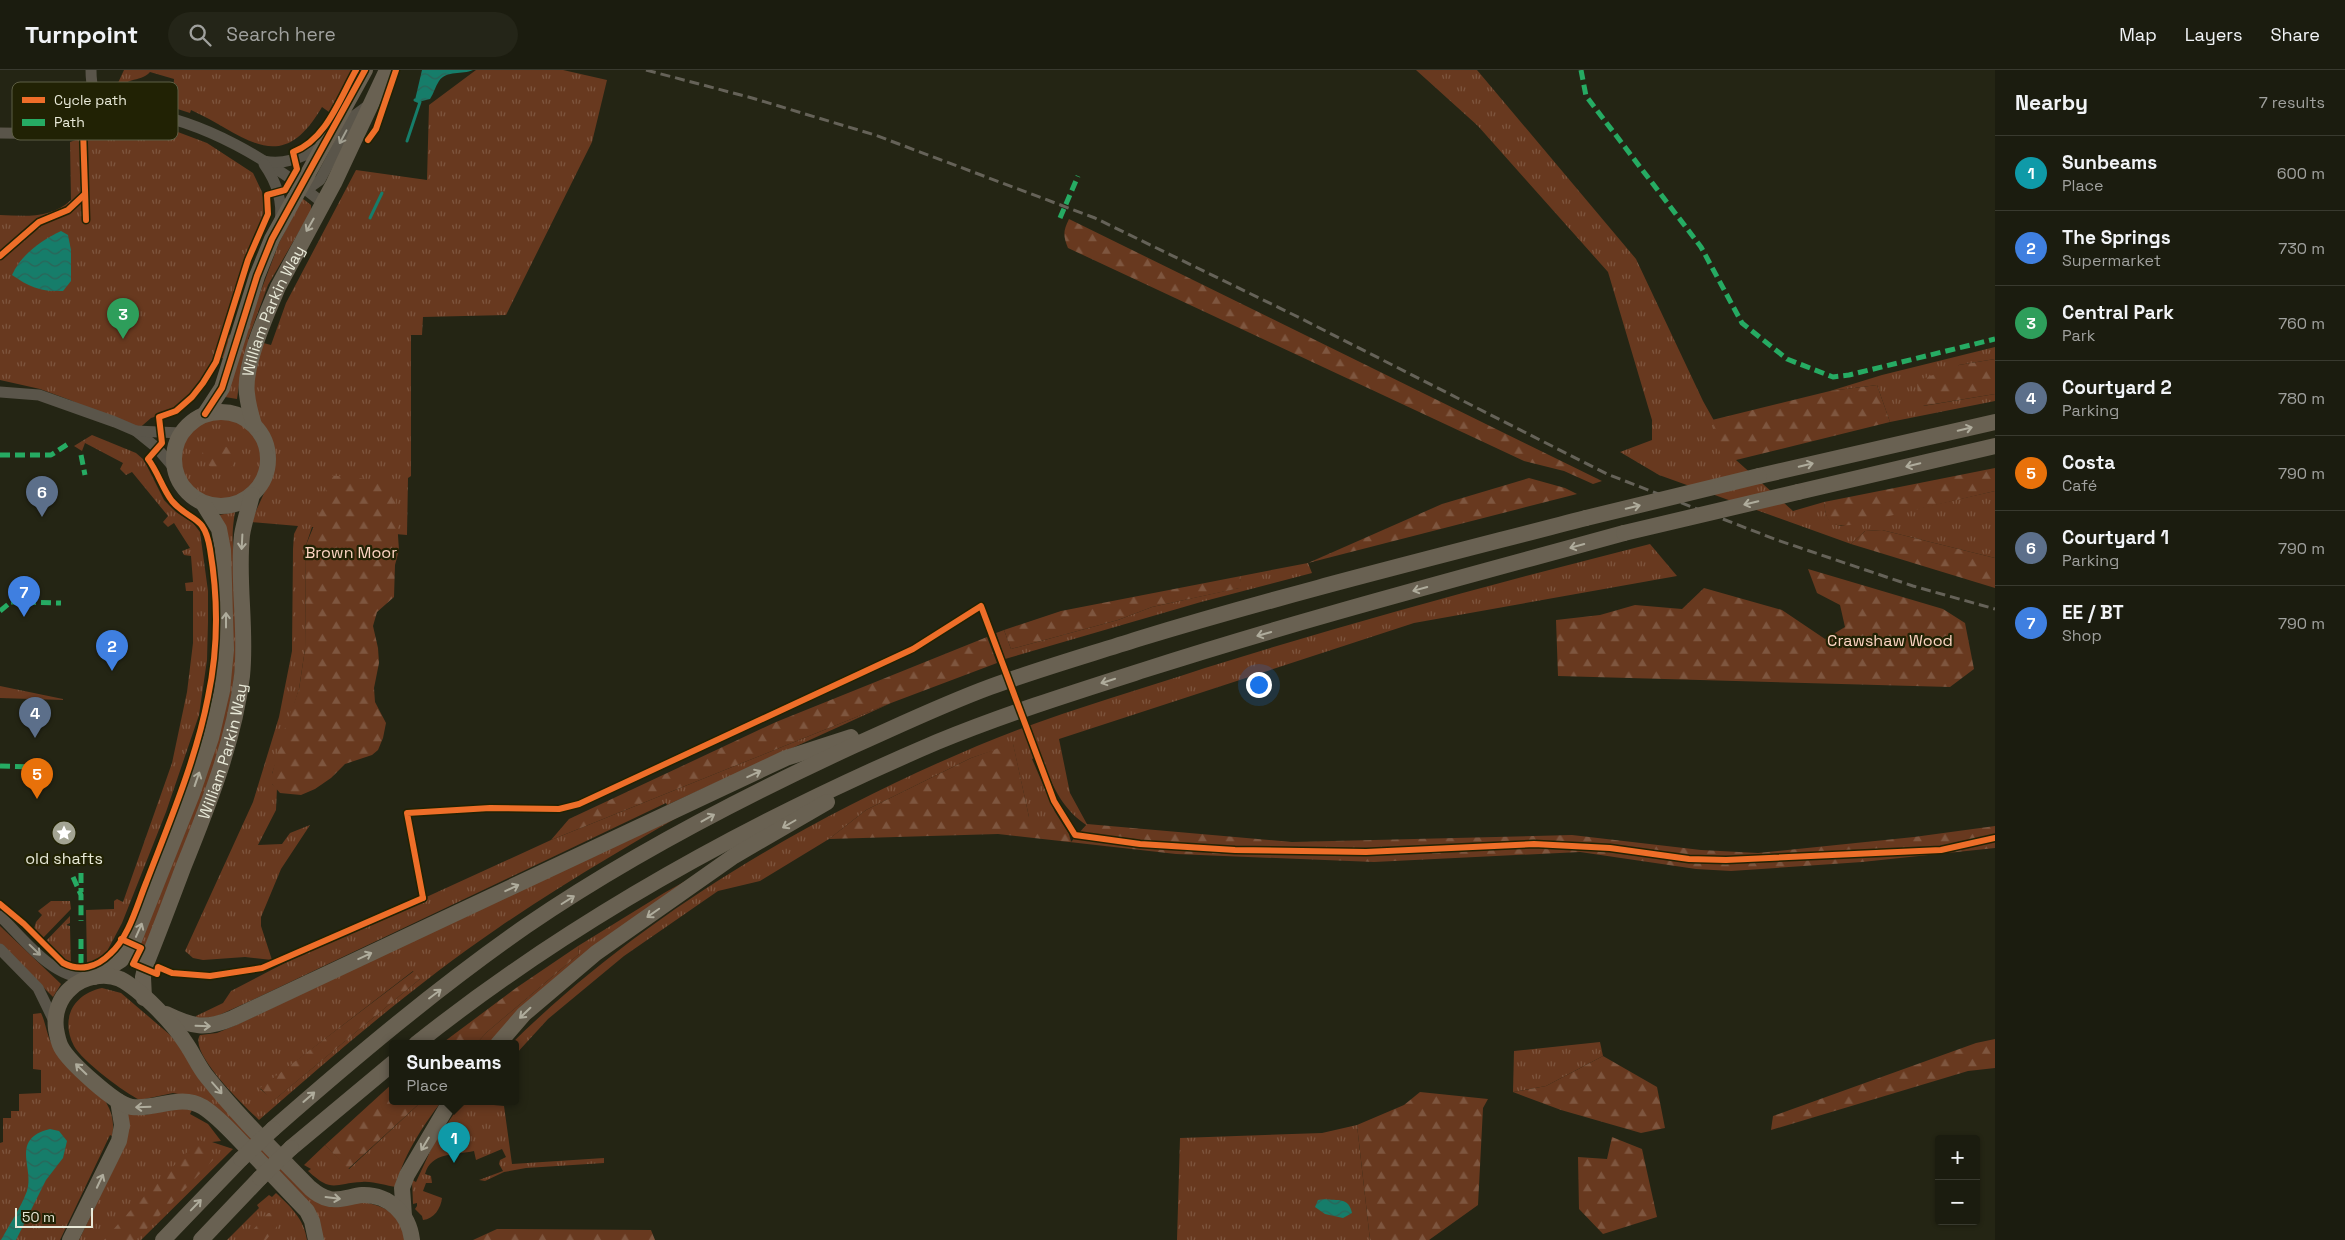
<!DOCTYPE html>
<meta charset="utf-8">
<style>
:root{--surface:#1b1c0f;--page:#242518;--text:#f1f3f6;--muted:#a0a19e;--line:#393a2f;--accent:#1a73e8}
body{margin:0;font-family:"Space Grotesk",sans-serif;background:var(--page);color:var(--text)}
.controls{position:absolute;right:15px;bottom:15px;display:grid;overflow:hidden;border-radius:5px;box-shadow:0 1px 4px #0004}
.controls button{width:45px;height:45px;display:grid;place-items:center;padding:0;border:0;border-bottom:1px solid var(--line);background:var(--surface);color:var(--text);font:25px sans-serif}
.scale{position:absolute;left:15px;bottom:12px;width:78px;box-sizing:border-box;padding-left:5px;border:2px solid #e8e9d8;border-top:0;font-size:14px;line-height:18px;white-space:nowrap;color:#e8e9d8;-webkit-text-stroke:4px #212204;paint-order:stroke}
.you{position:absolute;left:1258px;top:614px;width:18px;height:18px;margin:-12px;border:4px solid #fff;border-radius:50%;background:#1a73e8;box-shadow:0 0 0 8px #1a73e833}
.badge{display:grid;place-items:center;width:32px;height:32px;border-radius:50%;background:var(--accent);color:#fff;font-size:16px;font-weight:700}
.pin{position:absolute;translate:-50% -41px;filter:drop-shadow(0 1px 2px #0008)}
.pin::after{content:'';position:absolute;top:26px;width:18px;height:15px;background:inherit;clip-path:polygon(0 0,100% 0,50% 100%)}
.popup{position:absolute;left:389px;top:970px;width:130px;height:65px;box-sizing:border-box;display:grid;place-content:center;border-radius:5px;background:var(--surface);filter:drop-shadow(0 1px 4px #0005);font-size:16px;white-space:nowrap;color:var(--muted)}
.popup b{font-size:19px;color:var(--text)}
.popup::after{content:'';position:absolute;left:50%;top:100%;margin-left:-10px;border:10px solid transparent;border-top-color:var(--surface)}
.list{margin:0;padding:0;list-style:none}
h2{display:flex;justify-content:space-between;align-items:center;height:65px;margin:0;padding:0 20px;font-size:21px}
h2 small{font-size:16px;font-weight:400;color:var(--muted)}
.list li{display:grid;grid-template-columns:32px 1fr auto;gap:15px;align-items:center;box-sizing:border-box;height:75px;padding:0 20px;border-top:1px solid var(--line)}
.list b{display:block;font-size:19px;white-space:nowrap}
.list p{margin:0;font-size:16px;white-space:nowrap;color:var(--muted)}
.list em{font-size:16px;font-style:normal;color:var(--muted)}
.icon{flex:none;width:28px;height:28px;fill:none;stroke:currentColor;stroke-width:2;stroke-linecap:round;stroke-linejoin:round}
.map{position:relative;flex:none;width:1995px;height:1170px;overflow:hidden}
header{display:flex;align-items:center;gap:30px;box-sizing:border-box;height:70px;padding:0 25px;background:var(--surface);border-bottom:1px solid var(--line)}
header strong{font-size:24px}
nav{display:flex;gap:28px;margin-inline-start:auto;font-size:18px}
.search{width:350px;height:45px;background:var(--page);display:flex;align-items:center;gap:12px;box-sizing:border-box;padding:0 18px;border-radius:28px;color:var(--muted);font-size:19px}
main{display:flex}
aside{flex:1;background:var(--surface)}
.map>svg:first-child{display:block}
</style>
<header>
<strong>Turnpoint</strong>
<div class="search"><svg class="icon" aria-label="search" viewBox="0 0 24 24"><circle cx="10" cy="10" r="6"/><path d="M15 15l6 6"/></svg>Search here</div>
<nav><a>Map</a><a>Layers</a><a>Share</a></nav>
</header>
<main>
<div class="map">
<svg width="1995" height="1170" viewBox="0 0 1995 1170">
<defs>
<pattern id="grass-tufts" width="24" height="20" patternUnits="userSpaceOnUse" patternTransform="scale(1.25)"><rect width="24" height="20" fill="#68391f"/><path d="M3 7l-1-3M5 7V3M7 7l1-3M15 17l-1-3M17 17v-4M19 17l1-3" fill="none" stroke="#7e563f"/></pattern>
<pattern id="forest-firs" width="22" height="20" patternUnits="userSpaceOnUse" patternTransform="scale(1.25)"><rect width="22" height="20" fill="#68391f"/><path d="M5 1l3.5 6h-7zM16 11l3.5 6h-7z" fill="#7e563f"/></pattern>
<pattern id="water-waves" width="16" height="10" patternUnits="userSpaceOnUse" patternTransform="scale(1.25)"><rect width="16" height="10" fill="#167d6a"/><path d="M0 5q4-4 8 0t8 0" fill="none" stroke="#2c6458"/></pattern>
</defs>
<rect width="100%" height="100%" fill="#242514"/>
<g fill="url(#grass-tufts)" fill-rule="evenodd">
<path d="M124 0H353L329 42 322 37C280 109 246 65 191 40L190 43 159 33 129 30 131 25 136 20 173 26 174 9 150 2C140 14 121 4 119 28H111Z"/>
<path d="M476 0H563L607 10 592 72 506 245 423 247 422 265H411V406L408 408 407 465 312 457 306 475 305 579 299 619 272 704V714L277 718 276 740 258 775 282 774 290 763 310 755 281 799 261 847V856L272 890 245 887 203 890 193 888 185 881 253 732 279 647 292 581 293 479 294 464 298 456 251 452 274 401 273 380 256 341 242 293 237 329 225 327 237 292 215 286 205 307 189 327 173 341 151 348 136 361 70 330 40 319 0 310V145C25 146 51 149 71 130L70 72 87 66 111 50 154 53 207 73 253 103 262 122 265 137 263 150 245 190 223 263 243 268 279 173 302 128 311 135V141L268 215 250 264 248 269 271 275 286 233 356 100 427 110 429 35Z"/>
<path d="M1416 0H1477L1636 189 1703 331 1736 390 1793 441 1824 432C1826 446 1826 452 1841 456L1995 421V488L1882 460 1865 461 1851 474 1659 405 1620 382 1652 370V350L1608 202 1478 56Z"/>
<polygon points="1995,277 1995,289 1959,295 1923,336 1995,324 1995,331 1890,352 1877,315 1830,321 1882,305"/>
<circle cx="221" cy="389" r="40"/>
<polygon points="92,365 136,383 144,390 164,430 176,442 193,453 200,462 208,521 208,552 207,590 199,645 166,742 122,853 105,885 87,894 86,840 114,839 114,831 117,829 123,832 172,693 187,622 193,573 193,521 186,521 185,513 193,512 191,486 184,485 182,481 190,478 174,453 168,457 163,452 168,446 132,402 126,405 120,399 123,393 85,373 82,381 74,376"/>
<path d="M235 442C231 466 233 475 235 498 237 526 238 557 236 586 230 683 180 788 144 879L138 877 220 654 219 445Z"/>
<path d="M1650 474 1677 506 1414 553 1059 669 1070 723 1088 756C1061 739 1052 714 1040 686L1032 689 1055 742 1069 764 1071 772 1029 747 1013 674 971 688 866 740 829 769 760 811 718 821 624 886 548 949 515 985V974H511C643 844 807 748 977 676 1051 645 1129 623 1205 598 1352 552 1500 512 1650 474Z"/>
<polygon points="1308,493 1312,503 1201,532 1005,589 996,563 1004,560 1011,579 1118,550 1152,537 1239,518 1241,506"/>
<polygon points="0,616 63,629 63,630 0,628"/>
<polygon points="891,633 667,735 666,733 248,932 217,946 197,950 196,946 223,933 231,921 304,883 551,770"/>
<path d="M715 726C641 768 568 810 498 858 413 916 336 983 259 1050 246 1037 188 983 200 965L217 963 236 955ZM413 901 420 909 274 1030 260 1019Z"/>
<polygon points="716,794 488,974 476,974 487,962 579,884 578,876 664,823"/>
<polygon points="70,831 71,839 42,869 34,859 36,852 42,845 38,841 51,831"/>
<polygon points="70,846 70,853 66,855 70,856 71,896 61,891 44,873"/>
<polygon points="0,856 61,914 53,927 0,874"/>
<path d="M102 918 121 923 169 964 311 1125C334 1128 387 1129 399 1151 402 1157 403 1164 405 1170H324L316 1147 189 1026 173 1023 140 1030C125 1023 82 991 74 976 60 949 73 924 102 918Z"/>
<path d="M41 943C46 953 47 968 53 975 74 1003 121 1026 112 1066L110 1065 60 1170H0V1073L3 1072V1048H11V1041H19V1024L41 1023V1000L33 999V944Z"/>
<polygon points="1600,972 1603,986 1546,1016 1513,1022 1514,981"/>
<path d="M421 1032H441C425 1053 399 1091 397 1117 385 1116 374 1111 362 1112 334 1113 333 1124 308 1101L311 1099 304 1095 325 1075 349 1099Z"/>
<path d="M462 1032 504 1036 512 1094 604 1088V1093L526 1098 504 1102 485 1111 479 1110 503 1101 499 1094 500 1090 506 1087 502 1079 476 1090 474 1081C455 1085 431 1082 425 1104L431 1106 432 1113H426L423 1121 442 1128C441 1138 434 1149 423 1150L422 1146 415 1139 417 1136V1133L413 1134 412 1110 416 1112 434 1073Z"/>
<polygon points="180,1038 192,1040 190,1044 208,1054 221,1071 212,1072 233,1079 141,1170 79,1170 123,1079 128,1043 144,1045"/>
<polygon points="1357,1055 1370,1170 1177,1170 1180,1068 1322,1063"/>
<path d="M276 1123C291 1137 304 1149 307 1170H227L259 1138 257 1135 269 1125 272 1127Z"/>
</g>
<g fill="url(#forest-firs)">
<path d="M1069 149 1602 411 1593 414 1564 401 1524 391 1068 178C1063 166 1063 161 1069 149Z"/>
<polygon points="1995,289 1995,324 1922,336 1918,329 1917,311 1959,295"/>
<polygon points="1877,315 1890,352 1736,390 1721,387 1712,350 1830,321"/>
<path d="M215 373 224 375 234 383 233 395 229 399C214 402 207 398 202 383L209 374Z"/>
<path d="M1995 398V421L1851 455C1830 457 1826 453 1824 432Z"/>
<polygon points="328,405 385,411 393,415 395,422 399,480 395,495 394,527 377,542 373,556 378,578 379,593 374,618 375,632 386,653 383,668 378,680 372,685 345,694 331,708 315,719 301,725 280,723 272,714 272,704 281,669 299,619 305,579 306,475 322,436 326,424 325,410"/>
<polygon points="1529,408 1565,418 1577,424 1308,493 1442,434"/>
<polygon points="1882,460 1995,488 1995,518 1851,474 1865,461"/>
<polygon points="1808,499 1943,539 1965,553 1974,599 1950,617 1558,606 1556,550 1600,545 1635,535 1682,539 1704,518 1782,540 1825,569 1845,557 1840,535 1817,523"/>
<polygon points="1241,506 1240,518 1152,537 1118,550 1011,579 1004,560 1061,541"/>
<polygon points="987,567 997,593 891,633 551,770 569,749 776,652"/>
<polygon points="1013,673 1029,747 1056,748 1071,772 1087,754 1292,772 1572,765 1701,780 1758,783 1914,767 1995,756 1995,778 1862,792 1731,801 1696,799 1580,782 1374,792 1176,784 998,764 829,769 866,740 971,688"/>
<polygon points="578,876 579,884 487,962 476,974 441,974 516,918"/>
<polygon points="414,901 420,909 273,1031 260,1018"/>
<polygon points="1995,969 1995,998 1968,1001 1771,1060 1773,1046 1976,973"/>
<polygon points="1603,986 1657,1017 1665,1058 1641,1063 1561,1040 1513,1022 1546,1016"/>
<polygon points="393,1013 393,1032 421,1032 348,1099 325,1075"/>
<polygon points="1420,1022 1488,1029 1483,1038 1478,1135 1429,1170 1370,1170 1357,1055 1404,1035"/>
<polygon points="1612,1067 1642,1079 1657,1147 1603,1164 1579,1139 1578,1087 1607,1089"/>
<polygon points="200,1069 216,1087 136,1170 104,1170 128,1143"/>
<polygon points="268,1143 276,1143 278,1155 266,1170 244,1170"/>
<polygon points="497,1159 651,1160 655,1170 473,1170"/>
</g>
<g fill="url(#water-waves)">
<path d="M422 0H473C462 5 447 0 439 11 435 17 434 23 430 29L418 32 415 30Z"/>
<path d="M61 161 68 165 71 180V211L63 221C42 222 29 217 12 205 21 185 40 171 61 161Z"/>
<path d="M50 1059 59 1061 67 1071 63 1088 46 1110 16 1170H1C10 1154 21 1137 27 1121 35 1098 9 1069 50 1059Z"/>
<path d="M1325 1129C1337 1131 1349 1127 1352 1143L1343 1148 1325 1144 1315 1137 1318 1130Z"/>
</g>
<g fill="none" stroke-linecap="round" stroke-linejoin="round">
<g stroke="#167d6a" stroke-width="3">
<polyline points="407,71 420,32 415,30"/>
<polyline points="370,148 382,123"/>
</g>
<g stroke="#5a554a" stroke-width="11">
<path d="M91 0C91 17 94 25 104 39"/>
<path d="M0 63 73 64C76 62 80 61 83 59 91 54 95 42 106 39 115 37 126 40 136 41 206 51 269 90 323 133"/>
<path d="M264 91C285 96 303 86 322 77"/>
<path d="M264 94C276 111 283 132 280 152"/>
<polyline points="306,120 320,110 354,46 369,35"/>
<polyline points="0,322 39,325 115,352 136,361 157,378 174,398"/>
<polyline points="136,361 181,363"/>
<path d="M0 846C24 869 52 908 87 908"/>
<polyline points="0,879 38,918 55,953"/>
</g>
<g stroke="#696152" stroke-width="16">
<circle cx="221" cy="389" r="47"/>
<polyline points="205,344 222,318 257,206 272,169 365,0"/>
<path id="s1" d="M254 355C251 345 248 335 247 324 243 296 267 243 278 217L334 113 387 0"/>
<polyline points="1759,406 1995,352"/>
<polyline points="1798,422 1995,376"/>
<polyline points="94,907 121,890 132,875 192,724 211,668 222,621 226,580 223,480 219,459 203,433"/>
<path id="s2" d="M144 928 143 907 146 894C159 862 171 830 183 798 208 736 234 672 242 606 247 559 237 512 242 465 244 452 249 438 252 425"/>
<path d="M166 944C193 957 205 960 233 948L786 688 851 667"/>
<path d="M416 974C574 848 752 751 937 672 1005 644 1075 622 1144 600 1303 549 1464 507 1624 463"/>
<polyline points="498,974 524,944 596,883 734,786 827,732"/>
<path d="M273 1059C354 988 437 918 526 856 628 786 742 727 855 675 900 655 944 634 990 617 1039 599 1088 585 1138 569 1286 524 1436 487 1586 448"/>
<polyline points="291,1078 393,993"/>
<polyline points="404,1146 402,1118 407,1105 450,1032"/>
<polyline points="70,1170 119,1071 122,1055 118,1031"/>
<polyline points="163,1170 241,1089"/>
<polyline points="201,1170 260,1108"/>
<path d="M316 1170 312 1151 307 1141C287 1120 267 1099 247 1078 233 1064 220 1048 203 1037 181 1023 156 1040 132 1037 116 1035 69 992 61 977 58 971 57 965 56 959 54 944 59 928 71 918 83 907 104 902 120 909 140 919 173 953 185 972 193 983 198 996 207 1007 238 1046 275 1082 310 1118 316 1123 322 1128 330 1129 341 1131 351 1126 362 1125 389 1124 409 1144 412 1170"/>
</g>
<polyline stroke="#656258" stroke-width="3" stroke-dasharray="10 5" stroke-linecap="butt" points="646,0 752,28 875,65 1095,148 1294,245 1607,404 1777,470 1913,516 1995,539"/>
<g stroke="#696152" stroke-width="16">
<polyline points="1586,448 1759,406"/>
<polyline points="1624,463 1798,422"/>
<polyline points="241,1089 273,1059"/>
<polyline points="260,1108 291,1078"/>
</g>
<g stroke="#26ab63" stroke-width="5" stroke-dasharray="10 5" stroke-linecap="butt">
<polyline points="1581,0 1586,26 1701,177 1742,253 1787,289 1833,307 1849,305 1995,269"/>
<polyline points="1060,148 1078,106"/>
<polyline points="0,385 51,385 68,374"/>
<polyline points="81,385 85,405"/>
<polyline points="11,532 61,533"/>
<polyline points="0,541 22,523 22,509"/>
<polyline points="0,696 37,697 37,707"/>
<polyline points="81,803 81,822"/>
<polyline points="73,807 81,825 81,851"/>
<polyline points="81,869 81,898"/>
</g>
<defs>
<g id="cycleway">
<polyline points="83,59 86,150"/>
<polyline points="368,70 376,59 396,0"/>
<polyline points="0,186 39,152 68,140 84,125"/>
<polyline points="205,344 222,318 257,206 272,169 365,0"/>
<polyline points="423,828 407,743 490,738 559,739 579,734 913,579 981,536 1054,731 1075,765 1140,774 1235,780 1366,782 1534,774 1610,778 1689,789 1726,790 1941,780 1995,768"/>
<path d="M0 834 24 854 63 893C80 902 97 897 110 884 129 867 137 835 146 813 169 753 196 690 208 627 218 580 218 527 210 479 204 443 191 453 172 431 162 418 158 402 148 389L162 373 159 347 176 341 192 327 203 313 216 292 248 190 268 144 267 125 285 120 297 99 293 82C326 70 340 28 356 0"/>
<polyline points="121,869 141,878 133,894 157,904 158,897 172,903 210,906 262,898 423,828"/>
</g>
</defs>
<use href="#cycleway" stroke="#212204" stroke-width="9"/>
<use href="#cycleway" stroke="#ee6e29" stroke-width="6"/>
</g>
<defs><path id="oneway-shaft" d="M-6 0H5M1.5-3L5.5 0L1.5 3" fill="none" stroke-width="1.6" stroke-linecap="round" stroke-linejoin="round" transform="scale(1.25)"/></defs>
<g stroke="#a19f91">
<use href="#oneway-shaft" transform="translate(343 67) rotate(118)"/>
<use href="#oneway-shaft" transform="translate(35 880) rotate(44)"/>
</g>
<g stroke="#afac9c">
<use href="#oneway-shaft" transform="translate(310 155) rotate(120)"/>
<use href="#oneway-shaft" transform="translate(1965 359) rotate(-13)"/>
<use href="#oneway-shaft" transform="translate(1806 395) rotate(-13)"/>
<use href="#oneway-shaft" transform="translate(1913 395) rotate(167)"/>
<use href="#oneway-shaft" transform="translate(1751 433) rotate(167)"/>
<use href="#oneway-shaft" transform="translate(1633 437) rotate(-14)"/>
<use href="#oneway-shaft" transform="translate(242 472) rotate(93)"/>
<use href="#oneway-shaft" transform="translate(1577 476) rotate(165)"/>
<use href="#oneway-shaft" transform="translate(1420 519) rotate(165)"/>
<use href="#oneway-shaft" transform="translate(226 550) rotate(-90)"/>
<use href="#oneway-shaft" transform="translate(1264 564) rotate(164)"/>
<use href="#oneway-shaft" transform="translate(1108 611) rotate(162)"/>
<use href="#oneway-shaft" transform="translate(754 704) rotate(-25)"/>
<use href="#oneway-shaft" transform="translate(197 709) rotate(-71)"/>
<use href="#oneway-shaft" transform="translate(708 748) rotate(-29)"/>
<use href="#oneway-shaft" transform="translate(789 754) rotate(150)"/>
<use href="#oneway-shaft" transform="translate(512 818) rotate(-25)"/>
<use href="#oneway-shaft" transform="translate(568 830) rotate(-32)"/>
<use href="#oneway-shaft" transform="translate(653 843) rotate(145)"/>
<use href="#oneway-shaft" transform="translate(139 860) rotate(-66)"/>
<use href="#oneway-shaft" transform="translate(365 886) rotate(-25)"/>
<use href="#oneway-shaft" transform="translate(435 924) rotate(-37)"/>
<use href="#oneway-shaft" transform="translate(525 943) rotate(136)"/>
<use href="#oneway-shaft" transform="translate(203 956) rotate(2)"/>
<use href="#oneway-shaft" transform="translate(81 999) rotate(-136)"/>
<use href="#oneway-shaft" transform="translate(217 1018) rotate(49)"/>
<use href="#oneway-shaft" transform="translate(309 1027) rotate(-41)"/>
<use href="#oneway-shaft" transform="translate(143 1037) rotate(178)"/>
<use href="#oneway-shaft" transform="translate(425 1074) rotate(121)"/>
<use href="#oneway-shaft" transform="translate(100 1111) rotate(-65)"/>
<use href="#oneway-shaft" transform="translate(333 1128) rotate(7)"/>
<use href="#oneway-shaft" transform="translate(196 1135) rotate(-46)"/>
</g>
<defs>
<symbol id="sight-disc" viewBox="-11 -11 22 22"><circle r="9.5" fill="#a3a493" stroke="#212204"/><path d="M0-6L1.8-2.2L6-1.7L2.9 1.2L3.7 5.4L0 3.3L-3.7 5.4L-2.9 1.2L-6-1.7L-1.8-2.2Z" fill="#fff"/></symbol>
</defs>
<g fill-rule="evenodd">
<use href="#sight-disc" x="50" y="749" width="28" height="28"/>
</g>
<g text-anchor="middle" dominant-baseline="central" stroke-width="4.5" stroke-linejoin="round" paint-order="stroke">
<g font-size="16" fill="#e8e9d8" stroke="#212204">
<text stroke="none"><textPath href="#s1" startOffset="120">William Parkin Way</textPath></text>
<text stroke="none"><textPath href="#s2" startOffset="261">William Parkin Way</textPath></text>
</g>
<g font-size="16" fill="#fcd4c2" stroke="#212204">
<text x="351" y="482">Brown Moor</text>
<text x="1890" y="570">Crawshaw Wood</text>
</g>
<g font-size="16" fill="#e8e9d8" stroke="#212204">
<text x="64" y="788">old shafts</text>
</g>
</g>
<rect x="12" y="12" width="166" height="58" rx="8" fill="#212204" stroke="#5d5e44" stroke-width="1"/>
<rect x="22" y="27" width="23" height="6" fill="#ee6e29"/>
<rect x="22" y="49" width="23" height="7" fill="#26ab63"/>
<g font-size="14" fill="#e8e9d8">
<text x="54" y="35">Cycle path</text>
<text x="54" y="57">Path</text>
</g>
</svg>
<div class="controls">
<button>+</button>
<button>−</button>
</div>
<div class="scale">50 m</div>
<div class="you"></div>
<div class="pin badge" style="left:454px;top:1093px;background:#0f9aa8">1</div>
<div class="popup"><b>Sunbeams</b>Place</div>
<div class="pin badge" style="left:112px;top:601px;background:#3f7fe0">2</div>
<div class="pin badge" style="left:123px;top:269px;background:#2e9e5b">3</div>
<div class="pin badge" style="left:35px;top:668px;background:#5c6f8a">4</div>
<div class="pin badge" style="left:37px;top:729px;background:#e8710a">5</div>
<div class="pin badge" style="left:42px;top:447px;background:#5c6f8a">6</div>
<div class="pin badge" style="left:24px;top:547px;background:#3f7fe0">7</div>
</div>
<aside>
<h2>Nearby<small>7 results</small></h2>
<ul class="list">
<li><span class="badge" style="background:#0f9aa8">1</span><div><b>Sunbeams</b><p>Place</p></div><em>600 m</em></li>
<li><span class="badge" style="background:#3f7fe0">2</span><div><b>The Springs</b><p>Supermarket</p></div><em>730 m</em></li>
<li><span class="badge" style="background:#2e9e5b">3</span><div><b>Central Park</b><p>Park</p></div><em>760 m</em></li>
<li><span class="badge" style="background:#5c6f8a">4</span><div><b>Courtyard 2</b><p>Parking</p></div><em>780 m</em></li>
<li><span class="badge" style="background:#e8710a">5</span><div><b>Costa</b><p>Café</p></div><em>790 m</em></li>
<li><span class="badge" style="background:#5c6f8a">6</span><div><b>Courtyard 1</b><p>Parking</p></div><em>790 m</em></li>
<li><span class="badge" style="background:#3f7fe0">7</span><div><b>EE / BT</b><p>Shop</p></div><em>790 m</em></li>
</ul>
</aside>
</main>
